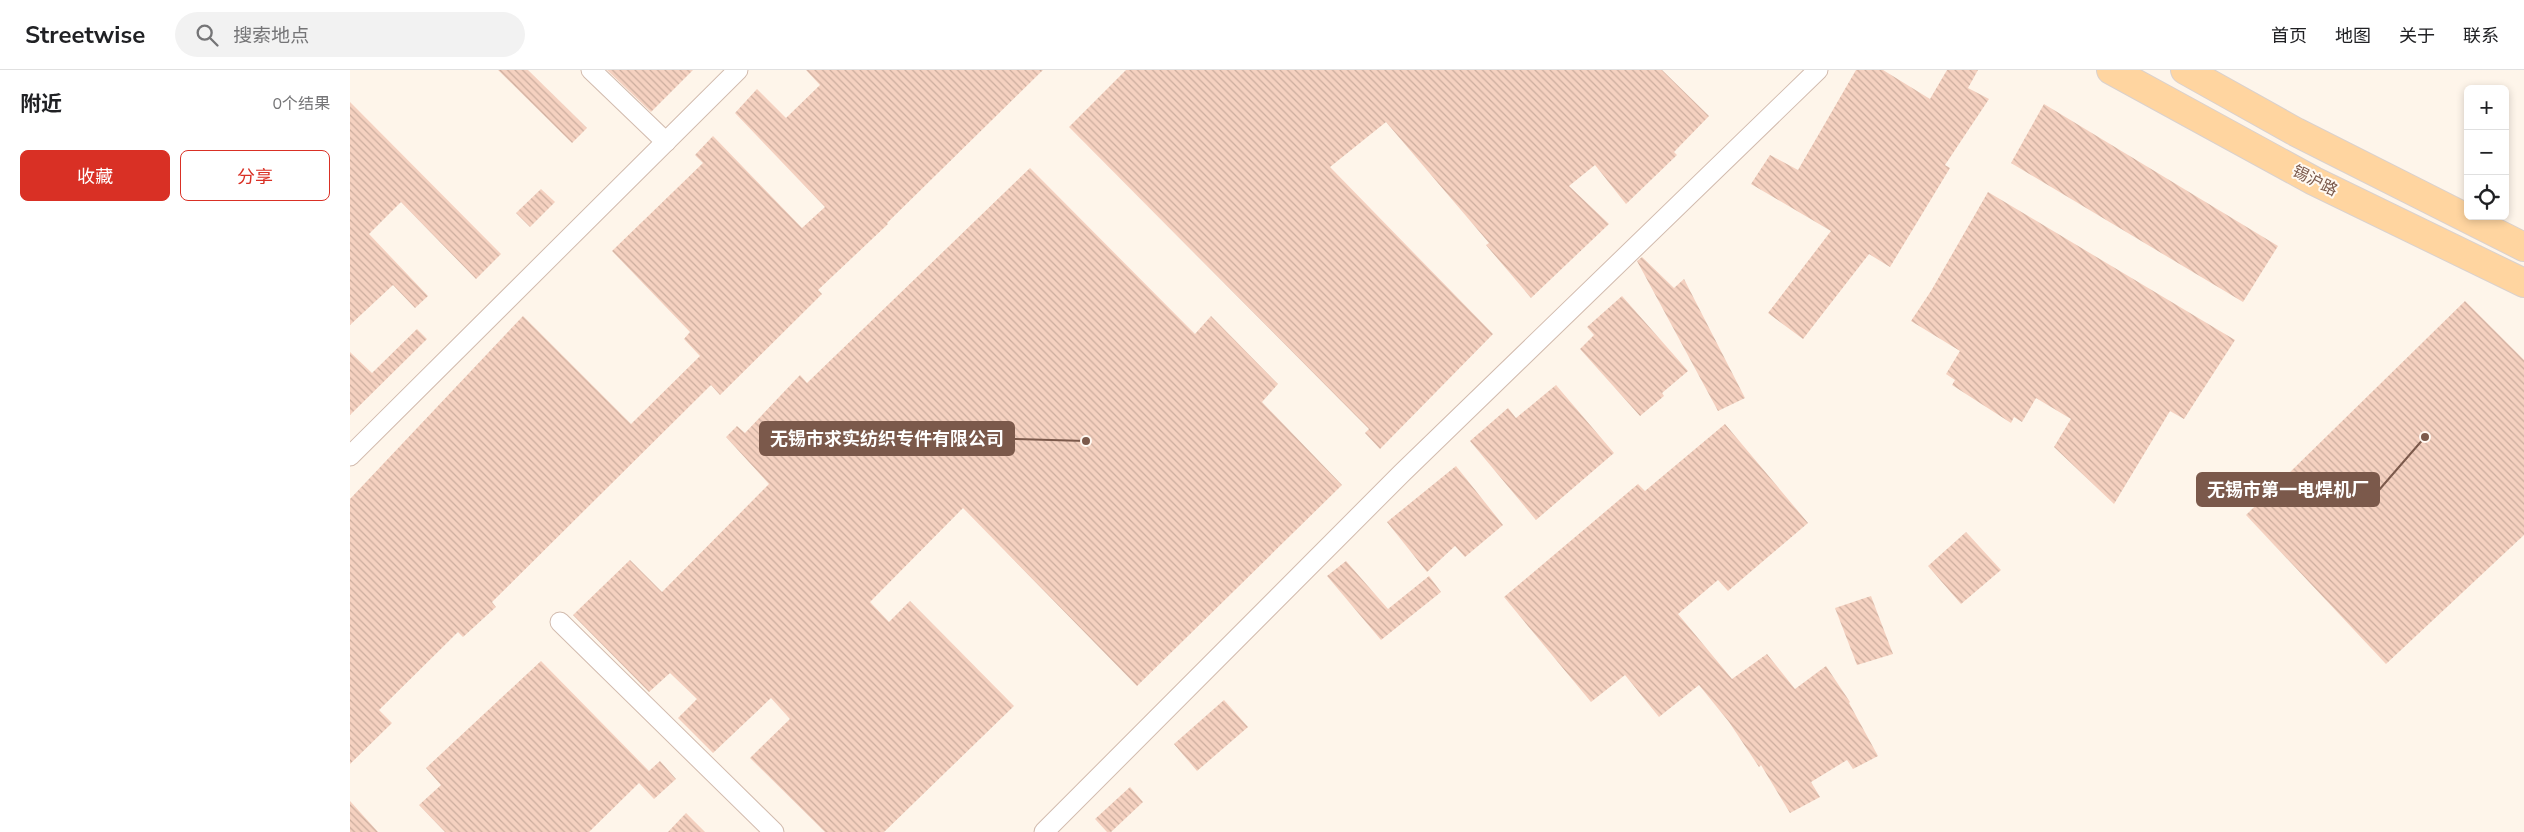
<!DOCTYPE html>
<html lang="zh">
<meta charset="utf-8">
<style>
:root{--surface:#fff;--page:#f2f2f2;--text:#202124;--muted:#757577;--line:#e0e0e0;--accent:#d93025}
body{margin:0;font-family:"Nunito Sans","Noto Sans SC",sans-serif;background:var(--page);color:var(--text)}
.controls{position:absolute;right:15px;top:15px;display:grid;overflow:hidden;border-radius:8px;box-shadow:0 2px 8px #0003}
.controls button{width:45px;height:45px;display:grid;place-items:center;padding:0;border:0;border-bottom:1px solid var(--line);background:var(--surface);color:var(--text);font:25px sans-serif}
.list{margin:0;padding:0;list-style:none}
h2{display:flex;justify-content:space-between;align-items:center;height:65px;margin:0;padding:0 20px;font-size:21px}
h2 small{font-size:16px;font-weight:400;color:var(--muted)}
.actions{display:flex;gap:10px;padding:15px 20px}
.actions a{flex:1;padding:11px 0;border:1px solid var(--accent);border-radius:8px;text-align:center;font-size:18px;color:var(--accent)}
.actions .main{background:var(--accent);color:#fff}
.icon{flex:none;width:28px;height:28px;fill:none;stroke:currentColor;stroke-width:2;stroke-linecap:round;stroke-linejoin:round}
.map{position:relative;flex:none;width:2174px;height:762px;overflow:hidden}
header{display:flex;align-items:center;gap:30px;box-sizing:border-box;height:70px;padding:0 25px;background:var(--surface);border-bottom:1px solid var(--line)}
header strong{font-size:24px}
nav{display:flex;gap:28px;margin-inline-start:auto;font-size:18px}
.search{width:350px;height:45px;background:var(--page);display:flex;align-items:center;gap:12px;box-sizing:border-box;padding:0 18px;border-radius:28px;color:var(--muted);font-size:19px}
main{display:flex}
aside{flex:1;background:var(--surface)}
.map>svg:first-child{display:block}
</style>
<header>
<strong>Streetwise</strong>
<div class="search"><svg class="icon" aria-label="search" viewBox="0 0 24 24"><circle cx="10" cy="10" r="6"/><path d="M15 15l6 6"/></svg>搜索地点</div>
<nav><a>首页</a><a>地图</a><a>关于</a><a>联系</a></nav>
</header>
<main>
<aside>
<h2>附近<small>0个结果</small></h2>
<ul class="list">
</ul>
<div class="actions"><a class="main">收藏</a><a>分享</a></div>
</aside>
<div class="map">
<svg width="2174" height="762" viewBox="0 0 2174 762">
<defs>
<pattern id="building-back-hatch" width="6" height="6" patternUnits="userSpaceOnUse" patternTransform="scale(1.25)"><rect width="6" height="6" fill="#f5d1c0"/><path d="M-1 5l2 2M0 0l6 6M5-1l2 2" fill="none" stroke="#cbad9e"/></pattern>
</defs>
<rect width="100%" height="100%" fill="#fef5ea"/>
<g fill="url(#building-back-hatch)">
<polygon points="148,0 178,0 237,58 222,73"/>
<polygon points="257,0 343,0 301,42"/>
<polygon points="456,0 693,0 537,153 538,154 468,220 472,224 370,325 361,315 142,532 146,537 113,567 108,562 29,640 42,653 0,694 0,429 173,246 281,354 350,286 334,269 340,262 262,181 353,93 345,85 363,66 452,158 475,137 385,43 407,19 436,48 470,15"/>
<polygon points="776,0 1312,0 1359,46 1324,82 1327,85 1276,134 1245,95 1219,116 1259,154 1181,228 1136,175 1139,173 1036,52 980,97 1143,264 1030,379 1015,363 1019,359 719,57"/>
<polygon points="1506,0 1533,0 1580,29 1597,0 1628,0 1618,18 1639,29 1595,95 1600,98 1540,197 1519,184 1453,269 1418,243 1481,161 1401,114 1420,85 1448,100"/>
<polygon points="0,32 151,184 126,209 51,132 19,164 78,226 65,238 43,215 0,255"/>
<polygon points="1694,34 1928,176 1893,232 1661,93"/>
<polygon points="680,98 845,264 861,246 928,314 912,332 992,415 787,616 613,438 520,532 539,552 560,531 664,636 534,762 475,762 400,688 440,649 421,628 363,683 328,648 347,629 320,603 299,622 223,545 280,490 312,522 419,414 376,367 387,356 395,363 450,305 457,313"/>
<polygon points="191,119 205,132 180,157 166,143"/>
<polygon points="1638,122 1885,270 1834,349 1820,341 1764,434 1704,377 1721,349 1686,328 1672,352 1664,347 1661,353 1602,315 1605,310 1596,304 1610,281 1561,251 1581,221"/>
<polygon points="1292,187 1324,218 1334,209 1395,328 1368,341 1287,191"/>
<polygon points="1272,226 1338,301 1312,323 1314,326 1290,346 1230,279 1244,265 1237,257"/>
<polygon points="2115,231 2174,290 2174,465 2036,594 1896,445"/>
<polygon points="67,259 77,269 0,345 0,282 22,303"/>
<polygon points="1206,315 1264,383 1186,450 1120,371 1158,338 1166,348"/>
<polygon points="1375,354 1458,453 1378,521 1368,510 1328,544 1382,609 1417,584 1445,619 1476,596 1500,632 1499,633 1528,686 1503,699 1497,690 1461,712 1470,727 1440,743 1411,695 1409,697 1379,652 1349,615 1309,647 1275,605 1241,632 1154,527 1288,414 1295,421"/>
<polygon points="1106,396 1153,455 1115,487 1105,476 1077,502 1037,452"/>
<polygon points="1616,462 1651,500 1611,534 1578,496"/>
<polygon points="996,491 1038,539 1079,506 1091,522 1031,570 977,506"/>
<polygon points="1521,526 1543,584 1507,595 1485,538"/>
<polygon points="191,591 299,701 310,691 326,709 304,729 289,713 239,762 95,762 69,735 91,715 76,698"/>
<polygon points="874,630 898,657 847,701 824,674"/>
<polygon points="780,717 793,732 761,762 757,762 745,749"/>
<polygon points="0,731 28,762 0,762"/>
<polygon points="336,743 355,762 318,762"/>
</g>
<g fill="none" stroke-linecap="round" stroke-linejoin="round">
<defs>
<g id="minor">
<polyline points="241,0 316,72"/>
<polyline points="0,386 388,0"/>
<polyline points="210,552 424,762"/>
<polyline points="694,762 1052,403 1468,0"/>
</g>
<g id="primary">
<polyline points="1761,0 1964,111 2174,213"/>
<polyline points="1835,0 1946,62 2174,177"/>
</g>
</defs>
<use href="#minor" stroke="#d2bbae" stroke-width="21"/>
<use href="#primary" stroke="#dad1cd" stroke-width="30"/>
<use href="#minor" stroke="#fff" stroke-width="19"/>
<use href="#primary" stroke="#ffd5a0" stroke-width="28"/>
</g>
<g text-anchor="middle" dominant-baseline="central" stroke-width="4" stroke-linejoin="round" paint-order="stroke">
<g font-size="16" fill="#7b594b" stroke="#fff9f2">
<text transform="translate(1965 111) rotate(27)">锡沪路</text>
</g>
</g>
<path fill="none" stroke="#7b594b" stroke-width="2" d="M736 371L664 369M2075 367L2029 420"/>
<g fill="#7b594b" stroke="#fff9f2" stroke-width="2">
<circle cx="736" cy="371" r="5"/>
<circle cx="2075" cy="367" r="5"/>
</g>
<g fill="#7b594b" stroke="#7b594b" stroke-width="2">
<rect x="410" y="352" width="254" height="33" rx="5"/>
<rect x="1847" y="403" width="182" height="33" rx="5"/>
</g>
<g font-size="18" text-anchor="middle" font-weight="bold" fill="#fff">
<text x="537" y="375">无锡市求实纺织专件有限公司</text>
<text x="1938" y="426">无锡市第一电焊机厂</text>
</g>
</svg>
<div class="controls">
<button>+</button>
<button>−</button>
<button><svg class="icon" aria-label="locate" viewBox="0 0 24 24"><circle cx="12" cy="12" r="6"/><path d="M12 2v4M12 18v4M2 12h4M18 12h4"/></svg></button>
</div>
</div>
</main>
